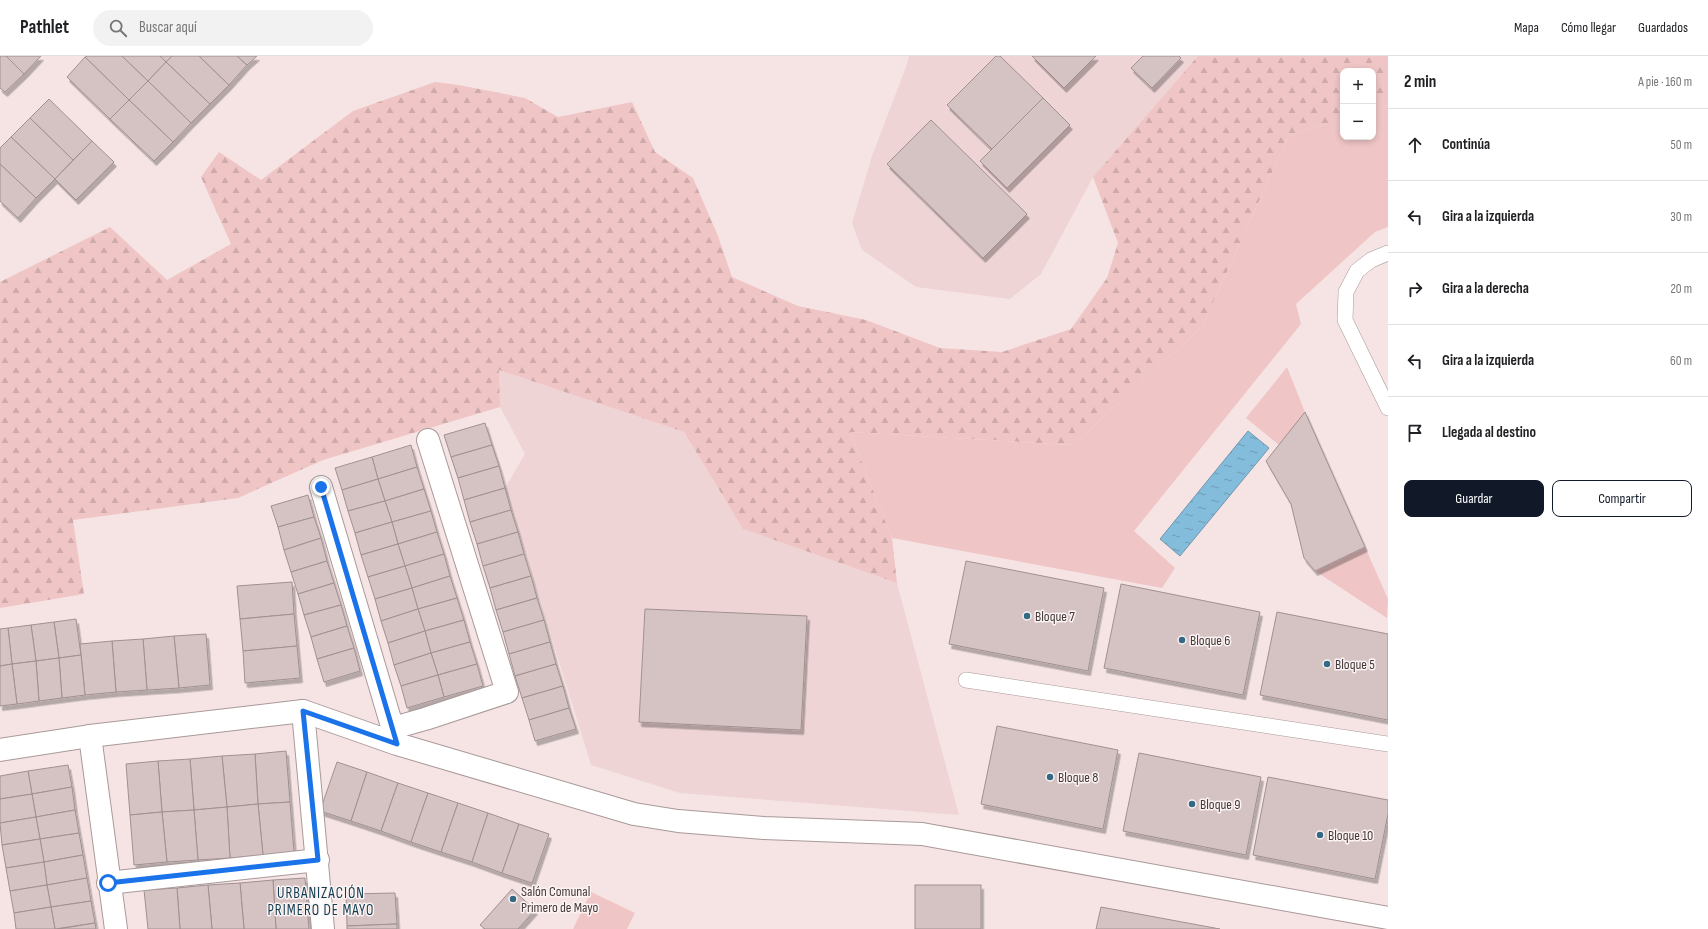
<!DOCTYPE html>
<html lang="es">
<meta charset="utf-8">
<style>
:root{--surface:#fff;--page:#f2f2f2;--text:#202124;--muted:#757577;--line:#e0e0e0;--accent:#111827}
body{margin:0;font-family:"Sofia Sans Condensed",sans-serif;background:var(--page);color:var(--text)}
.controls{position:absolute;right:12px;top:12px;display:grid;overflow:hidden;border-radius:8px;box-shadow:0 2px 6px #0003}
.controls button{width:36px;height:36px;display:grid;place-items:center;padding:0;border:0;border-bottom:1px solid var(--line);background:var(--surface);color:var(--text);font:20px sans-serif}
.stop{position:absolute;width:12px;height:12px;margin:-9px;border:3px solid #1a73e8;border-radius:50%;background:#fff}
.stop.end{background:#1a73e8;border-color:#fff;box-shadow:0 1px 4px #0008}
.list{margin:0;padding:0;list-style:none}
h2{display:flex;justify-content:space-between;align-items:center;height:52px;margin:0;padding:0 16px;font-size:17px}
h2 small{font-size:13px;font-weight:400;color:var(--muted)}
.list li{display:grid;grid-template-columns:26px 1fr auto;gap:12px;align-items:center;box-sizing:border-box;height:72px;padding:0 16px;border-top:1px solid var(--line)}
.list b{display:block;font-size:15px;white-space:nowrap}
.list em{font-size:13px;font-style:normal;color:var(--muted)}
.actions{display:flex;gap:8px;padding:12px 16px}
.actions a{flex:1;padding:9px 0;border:1px solid var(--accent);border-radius:8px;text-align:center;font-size:14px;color:var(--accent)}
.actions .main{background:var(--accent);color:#fff}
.icon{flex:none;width:22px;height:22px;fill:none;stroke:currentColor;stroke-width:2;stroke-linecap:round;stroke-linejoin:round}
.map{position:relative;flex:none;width:1388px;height:873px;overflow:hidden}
header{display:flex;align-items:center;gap:24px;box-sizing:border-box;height:56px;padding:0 20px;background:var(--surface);border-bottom:1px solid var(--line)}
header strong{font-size:19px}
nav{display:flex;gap:22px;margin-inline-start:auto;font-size:14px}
.search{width:280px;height:36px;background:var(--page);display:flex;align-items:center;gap:10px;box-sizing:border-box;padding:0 14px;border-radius:22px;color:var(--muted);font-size:15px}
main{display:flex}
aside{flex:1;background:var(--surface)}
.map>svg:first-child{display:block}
</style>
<header>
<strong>Pathlet</strong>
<div class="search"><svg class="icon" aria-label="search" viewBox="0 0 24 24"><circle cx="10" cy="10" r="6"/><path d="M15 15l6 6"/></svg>Buscar aquí</div>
<nav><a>Mapa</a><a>Cómo llegar</a><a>Guardados</a></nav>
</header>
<main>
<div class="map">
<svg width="1388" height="873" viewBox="0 0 1388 873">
<defs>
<pattern id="forest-firs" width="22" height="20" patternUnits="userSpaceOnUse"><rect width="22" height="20" fill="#f0c5c6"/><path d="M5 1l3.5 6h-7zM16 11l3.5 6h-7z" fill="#cfaaab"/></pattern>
<pattern id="water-ripples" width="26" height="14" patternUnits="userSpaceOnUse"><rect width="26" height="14" fill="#84bddb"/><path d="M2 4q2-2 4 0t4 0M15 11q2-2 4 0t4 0" fill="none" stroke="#6e9bb3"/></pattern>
<filter id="shadow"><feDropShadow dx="2.5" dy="4.5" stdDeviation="0" flood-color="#0004"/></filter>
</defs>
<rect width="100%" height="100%" fill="#f6e4e4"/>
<g fill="#eed4d5">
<polygon points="909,0 1198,0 1093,121 1041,218 1010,243 916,231 862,194 852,167 872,100 906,11"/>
<polygon points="499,314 684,376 743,473 897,527 959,759 680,737 591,709 505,432 525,398 500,351"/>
</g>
<polygon fill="url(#forest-firs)" points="1198,0 1388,0 1388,49 1373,54 1373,15 1343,15 1343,63 1289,79 1202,271 1073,389 850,376 892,482 897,527 743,473 684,376 499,314 500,351 323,404 238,442 73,464 84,538 0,552 0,226 110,171 167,224 231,188 201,121 219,96 261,124 353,55 435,26 459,29 525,42 558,61 632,46 655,96 693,122 718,180 732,221 798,250 866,264 940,292 1002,296 1071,273 1107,222 1118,187 1093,121"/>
<g fill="#f0c5c6">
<polygon points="1388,49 1388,171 1375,176 1296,248 1301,268 1134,475 1175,512 1162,532 892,482 850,376 1073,389 1202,271 1289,79 1343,63 1343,81 1373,81 1373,54"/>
<polygon points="1287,311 1305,356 1279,389 1246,362"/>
<polygon points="1365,491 1388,543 1387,562 1315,515"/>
<polygon points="591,836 635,857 627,873 573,873"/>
</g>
<polygon fill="url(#water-ripples)" stroke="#7095ab" points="1248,375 1269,392 1180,500 1160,483"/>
<g fill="#d5c3c4" stroke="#a19090" filter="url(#shadow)">
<polygon points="0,0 6,0 24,18 5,36 0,32"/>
<polygon points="6,0 41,0 24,18"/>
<polygon points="87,0 122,0 148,25 129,44 85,1"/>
<polygon points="122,0 160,0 166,6 148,25"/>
<polygon points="160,0 172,0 166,6"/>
<polygon points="172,0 199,0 229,29 210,48 166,6"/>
<polygon points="199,0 237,0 247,9 229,29"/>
<polygon points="237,0 257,0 247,9"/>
<polygon points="996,0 1000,0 1043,42 992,93 947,49"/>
<polygon points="1032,0 1096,0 1064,32"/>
<polygon points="1143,0 1179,0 1181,2 1152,32 1131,12"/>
<polygon points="85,1 129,44 110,63 67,21"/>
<polygon points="166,6 210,48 191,67 148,25"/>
<polygon points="148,25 191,67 173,86 129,44"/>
<polygon points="1043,42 1070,69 1007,132 980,105"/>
<polygon points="49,43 92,85 73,104 30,62"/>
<polygon points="129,44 173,86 154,105 110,63"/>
<polygon points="30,62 73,104 55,123 11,81"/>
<polygon points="931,64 1027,158 983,202 887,108"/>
<polygon points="11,81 55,123 36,142 0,108 0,92"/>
<polygon points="92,85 114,106 76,144 55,123"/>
<polygon points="0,108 36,142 18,162 0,145"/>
<polygon points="1305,356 1365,491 1315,515 1304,502 1291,448 1266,405"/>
<polygon points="485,367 492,389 451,401 444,379"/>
<polygon points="411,389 417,411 378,423 372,401"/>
<polygon points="492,389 499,410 458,422 451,401"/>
<polygon points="372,401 378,423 342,434 335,412"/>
<polygon points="499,410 505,432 464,444 458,422"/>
<polygon points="417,411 424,433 385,445 378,423"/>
<polygon points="378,423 385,445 348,455 342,434"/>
<polygon points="505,432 511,454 470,466 464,444"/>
<polygon points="424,433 431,455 392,466 385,445"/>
<polygon points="308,439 314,461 278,471 271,450"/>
<polygon points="385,445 392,466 355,477 348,455"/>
<polygon points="511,454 518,476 477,488 470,466"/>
<polygon points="431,455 437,476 398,488 392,466"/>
<polygon points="314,461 321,482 284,494 278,471"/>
<polygon points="392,466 398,488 361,499 355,477"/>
<polygon points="437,476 444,498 405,510 398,488"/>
<polygon points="518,476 524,498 483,510 477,488"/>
<polygon points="321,482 327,505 291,516 284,494"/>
<polygon points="398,488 405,510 368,521 361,499"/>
<polygon points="444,498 450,520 412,532 405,510"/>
<polygon points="524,498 531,520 490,532 483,510"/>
<polygon points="327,505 334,527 298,538 291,516"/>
<polygon points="966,505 1104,532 1088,615 949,588"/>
<polygon points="405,510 412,532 375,543 368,521"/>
<polygon points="450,520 457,542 418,553 412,532"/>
<polygon points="531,520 537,542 496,554 490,532"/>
<polygon points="292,526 294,558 240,563 237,530"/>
<polygon points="334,527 341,549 304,559 298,538"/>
<polygon points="1121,528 1260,556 1243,639 1104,612"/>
<polygon points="412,532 418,553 381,565 375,543"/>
<polygon points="457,542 464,564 425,575 418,553"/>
<polygon points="537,542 544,564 503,576 496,554"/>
<polygon points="341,549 347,570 311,581 304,559"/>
<polygon points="418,553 425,575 388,587 381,565"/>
<polygon points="645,553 807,560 801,674 639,666"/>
<polygon points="1277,556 1388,578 1388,664 1260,639"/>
<polygon points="294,558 297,590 243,595 240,563"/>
<polygon points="76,563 81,599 59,602 54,566"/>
<polygon points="464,564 470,586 431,597 425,575"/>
<polygon points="544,564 550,586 509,598 503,576"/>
<polygon points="54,566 59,602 36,605 31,569"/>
<polygon points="31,569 36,605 12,608 8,572"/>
<polygon points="347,570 354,592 317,603 311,581"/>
<polygon points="8,572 12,608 0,610 0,573"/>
<polygon points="425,575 431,597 394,609 388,587"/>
<polygon points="206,578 210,629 179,632 174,580"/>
<polygon points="174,580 179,632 147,634 143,583"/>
<polygon points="143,583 147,634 116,636 112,585"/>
<polygon points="112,585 116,636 85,639 80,588"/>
<polygon points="470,586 477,608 438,619 431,597"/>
<polygon points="550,586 556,608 515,620 509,598"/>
<polygon points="297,590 300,622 245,627 243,595"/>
<polygon points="354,592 360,615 324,626 317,603"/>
<polygon points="431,597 438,619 401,630 394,609"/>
<polygon points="81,599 85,639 62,642 59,602"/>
<polygon points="59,602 62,642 39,645 36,605"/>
<polygon points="36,605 39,645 17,648 12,608"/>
<polygon points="12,608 17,648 0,650 0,610"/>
<polygon points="477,608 483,630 444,641 438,619"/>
<polygon points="556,608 563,630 522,642 515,620"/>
<polygon points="438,619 444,641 407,652 401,630"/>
<polygon points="563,630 569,652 529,664 522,642"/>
<polygon points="569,652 576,673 535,685 529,664"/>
<polygon points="997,670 1118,694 1103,773 981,748"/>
<polygon points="286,695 290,746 258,748 255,698"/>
<polygon points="1139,697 1261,721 1246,799 1123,775"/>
<polygon points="255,698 258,748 227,751 222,700"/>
<polygon points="222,700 227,751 194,754 190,703"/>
<polygon points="190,703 194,754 162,756 158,705"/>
<polygon points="158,705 162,756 130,759 126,708"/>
<polygon points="337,706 367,716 351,765 320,755"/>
<polygon points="68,709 72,731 32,738 28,715"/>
<polygon points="28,715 32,738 0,743 0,720"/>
<polygon points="367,716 398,727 381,775 351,765"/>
<polygon points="1268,721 1388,744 1388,758 1375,823 1253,799"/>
<polygon points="398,727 428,737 411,786 381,775"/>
<polygon points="72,731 75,754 36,761 32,738"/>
<polygon points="428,737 458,747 441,796 411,786"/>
<polygon points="32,738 36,761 0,767 0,743"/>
<polygon points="290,746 294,796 263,799 258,748"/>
<polygon points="458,747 488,757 472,806 441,796"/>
<polygon points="258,748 263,799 230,802 227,751"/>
<polygon points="227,751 230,802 198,804 194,754"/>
<polygon points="75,754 79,777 40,783 36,761"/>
<polygon points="194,754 198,804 167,806 162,756"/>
<polygon points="162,756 167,806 134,809 130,759"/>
<polygon points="488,757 519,768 502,817 472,806"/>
<polygon points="36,761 40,783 2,789 0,767"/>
<polygon points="519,768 549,778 532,827 502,817"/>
<polygon points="79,777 83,799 44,806 40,783"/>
<polygon points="40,783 44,806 6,812 2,789"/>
<polygon points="83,799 87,822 47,829 44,806"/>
<polygon points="44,806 47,829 10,835 6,812"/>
<polygon points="87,822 91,845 51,851 47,829"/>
<polygon points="305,822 309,873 276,873 273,824"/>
<polygon points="273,824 276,873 244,873 240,827"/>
<polygon points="240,827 244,873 212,873 208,829"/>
<polygon points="47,829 51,851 14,857 10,835"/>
<polygon points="208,829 212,873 180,873 177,832"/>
<rect x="915" y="829" width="66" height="44"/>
<polygon points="177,832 180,873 148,873 144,834"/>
<polygon points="512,833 535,854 518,873 485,873 480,869"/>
<polygon points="395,837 397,868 347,870 346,838"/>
<polygon points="91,845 95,867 55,873 51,851"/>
<polygon points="51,851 55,873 16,873 14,857"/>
<polygon points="1101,851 1220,873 1096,873"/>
<polygon points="95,867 96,873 58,873"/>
<polygon points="397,868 397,873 347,873 347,870"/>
</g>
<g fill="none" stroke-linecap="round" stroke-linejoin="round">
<defs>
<g id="service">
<polyline points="1388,197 1371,204 1357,215 1346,236 1345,264 1388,352"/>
<polyline points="966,624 1388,688"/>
</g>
<g id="minor">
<polyline points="321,431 397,687"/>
<polyline points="303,655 323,873"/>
<polyline points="393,672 425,663 507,636 428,384"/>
<polyline points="90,680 116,873"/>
<polyline points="0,694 90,680 303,655 397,688 634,758 678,765 764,772 922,778 1388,862"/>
<polyline points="108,827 318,804"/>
</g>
</defs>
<use href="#service" stroke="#a99" stroke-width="16"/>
<use href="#minor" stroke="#a99" stroke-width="24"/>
<use href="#service" stroke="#fff" stroke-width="15"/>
<use href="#minor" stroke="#fff" stroke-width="22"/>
</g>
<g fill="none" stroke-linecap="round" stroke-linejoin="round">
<polyline stroke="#1a73e8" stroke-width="5" points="108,827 318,804 303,655 397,688 321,431"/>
</g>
<g fill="#326984" stroke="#fef3f3" stroke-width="1.5">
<circle cx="1027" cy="560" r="4"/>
<circle cx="1182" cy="584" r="4"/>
<circle cx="1327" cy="608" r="4"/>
<circle cx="1050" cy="721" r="4"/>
<circle cx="1192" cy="748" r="4"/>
<circle cx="1320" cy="779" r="4"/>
<circle cx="513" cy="843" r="4"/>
</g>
<g text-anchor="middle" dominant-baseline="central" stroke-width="3" stroke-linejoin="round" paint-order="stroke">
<g font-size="14" fill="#41393a" stroke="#fef3f3" text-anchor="start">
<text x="1035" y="560">Bloque 7</text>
<text x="1190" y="584">Bloque 6</text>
<text x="1335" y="608">Bloque 5</text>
<text x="1058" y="721">Bloque 8</text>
<text x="1200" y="748">Bloque 9</text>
<text x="1328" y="779">Bloque 10</text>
<text x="521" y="835">Salón Comunal<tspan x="521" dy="16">Primero de Mayo</tspan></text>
</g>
<g font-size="15" letter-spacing="1" fill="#0f3d52" stroke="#fef3f3">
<text x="321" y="837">URBANIZACIÓN<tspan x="321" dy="17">PRIMERO DE MAYO</tspan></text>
</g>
</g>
</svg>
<div class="controls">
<button>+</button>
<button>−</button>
</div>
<div class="stop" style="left:108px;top:827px"></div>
<div class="stop end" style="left:321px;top:431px"></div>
</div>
<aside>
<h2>2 min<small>A pie · 160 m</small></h2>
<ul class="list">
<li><svg class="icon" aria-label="ahead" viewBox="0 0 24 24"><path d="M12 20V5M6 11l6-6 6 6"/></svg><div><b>Continúa</b></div><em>50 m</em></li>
<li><svg class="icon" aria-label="left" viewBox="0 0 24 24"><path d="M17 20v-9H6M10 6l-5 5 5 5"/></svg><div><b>Gira a la izquierda</b></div><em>30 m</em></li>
<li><svg class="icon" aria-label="right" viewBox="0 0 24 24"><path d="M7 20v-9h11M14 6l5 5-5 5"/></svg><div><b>Gira a la derecha</b></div><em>20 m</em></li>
<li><svg class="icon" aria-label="left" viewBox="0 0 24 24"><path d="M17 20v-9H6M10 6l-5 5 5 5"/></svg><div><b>Gira a la izquierda</b></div><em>60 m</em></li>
<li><svg class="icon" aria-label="arrive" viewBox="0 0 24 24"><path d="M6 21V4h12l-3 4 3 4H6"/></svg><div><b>Llegada al destino</b></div></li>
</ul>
<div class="actions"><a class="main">Guardar</a><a>Compartir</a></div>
</aside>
</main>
